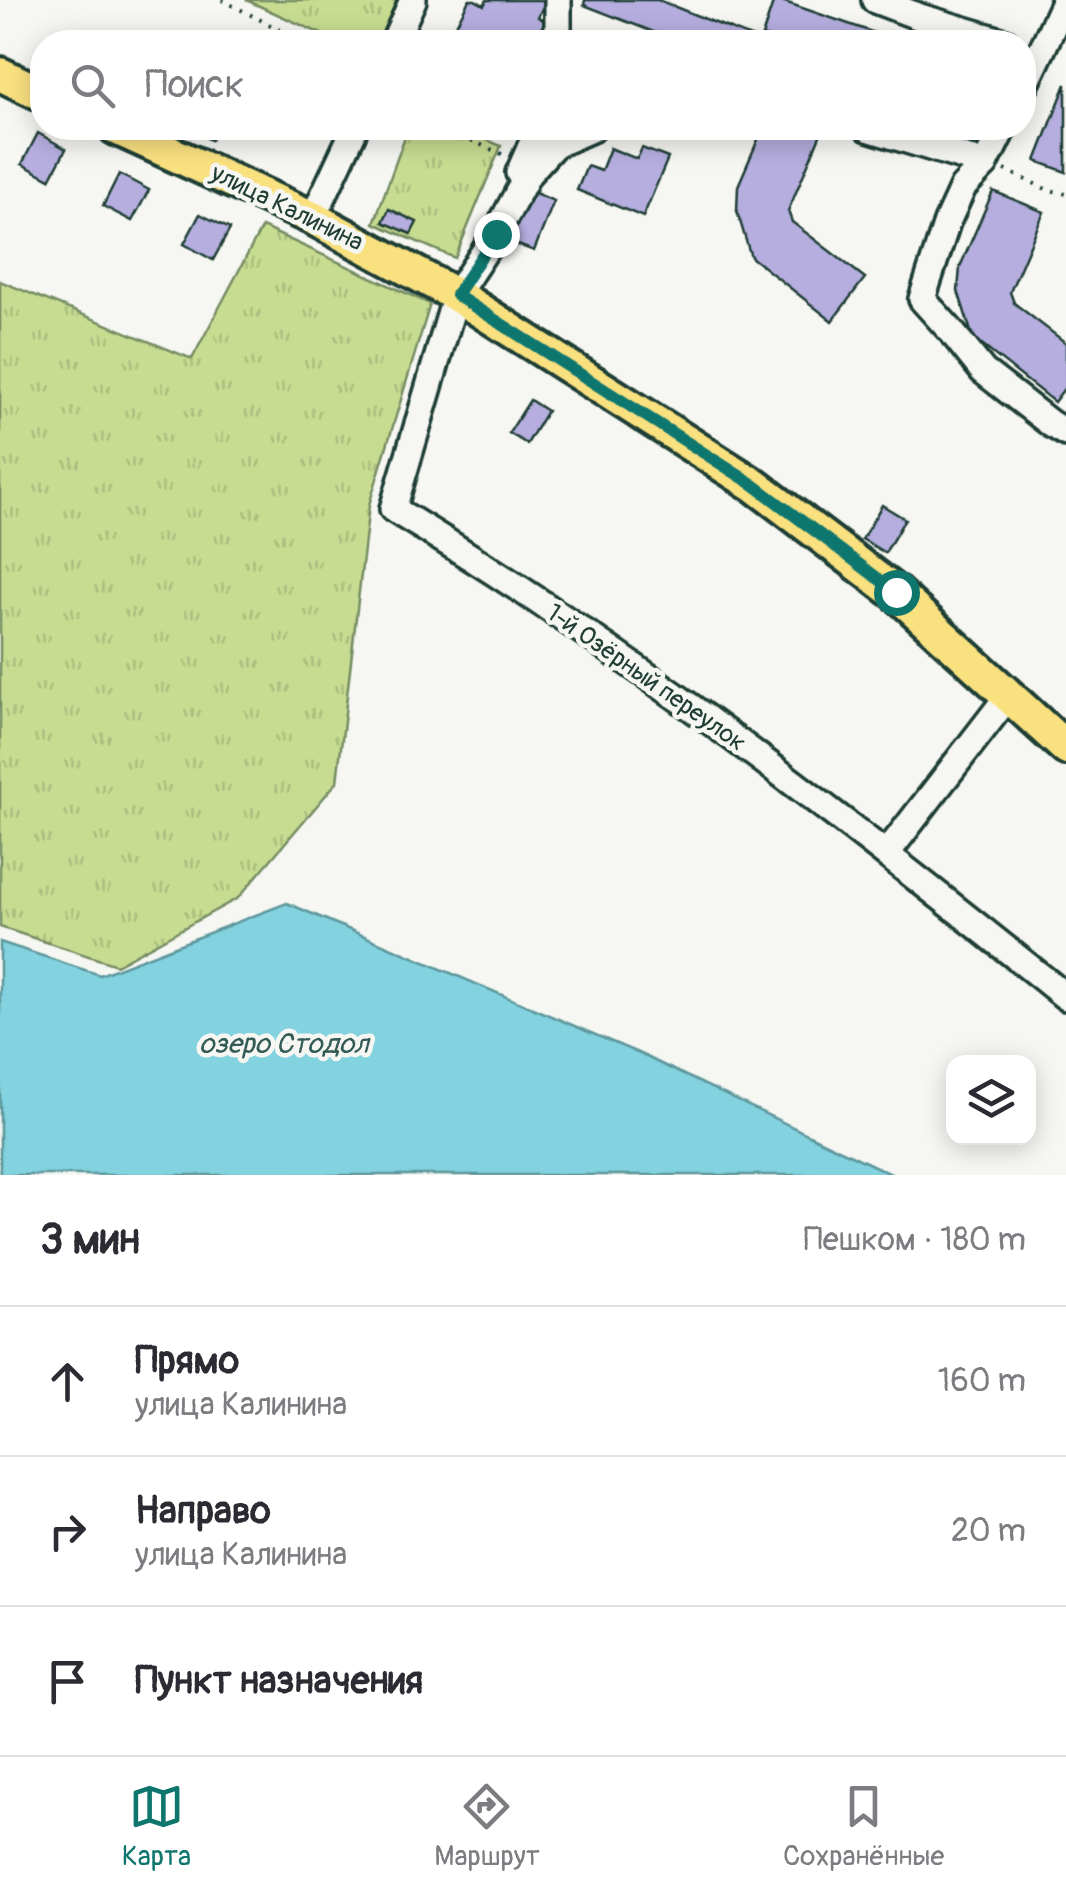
<!DOCTYPE html>
<html lang="ru">
<meta charset="utf-8">
<style>
:root{--surface:#fff;--page:#f7f7f7;--text:#2b2b33;--muted:#7c7c81;--line:#e1e1e2;--accent:#0f766e}
body{margin:0;font-family:Pangolin,sans-serif;background:var(--page);color:var(--text)}
.controls{position:absolute;right:30px;bottom:30px;display:grid;overflow:hidden;border-radius:20px;box-shadow:0 5px 25px #0003}
.controls button{width:90px;height:90px;display:grid;place-items:center;padding:0;border:0;border-bottom:2px solid var(--line);background:var(--surface);color:var(--text);font:50px sans-serif}
.stop{position:absolute;width:30px;height:30px;margin:-22px;border:8px solid #0f766e;border-radius:50%;background:#fff}
.stop.end{background:#0f766e;border-color:#fff;box-shadow:0 2px 10px #0008}
.list{margin:0;padding:0;list-style:none}
h2{display:flex;justify-content:space-between;align-items:center;height:130px;margin:0;padding:0 40px;font-size:42px}
h2 small{font-size:32px;font-weight:400;color:var(--muted)}
.list li{display:grid;grid-template-columns:65px 1fr auto;gap:30px;align-items:center;box-sizing:border-box;height:150px;padding:0 40px;border-top:2px solid var(--line)}
.list b{display:block;font-size:38px;white-space:nowrap}
.list p{margin:0;font-size:32px;white-space:nowrap;color:var(--muted)}
.list em{font-size:32px;font-style:normal;color:var(--muted)}
.icon{flex:none;width:55px;height:55px;fill:none;stroke:currentColor;stroke-width:2;stroke-linecap:round;stroke-linejoin:round}
.map{position:relative;flex:none;width:1066px;height:1175px;overflow:hidden}
.search{position:absolute;background:var(--surface);box-shadow:0 5px 25px #0003;left:30px;right:30px;top:30px;height:110px;display:flex;align-items:center;gap:25px;box-sizing:border-box;padding:0 35px;border-radius:40px;color:var(--muted);font-size:38px}
.sheet{height:580px;background:var(--surface)}
nav{display:flex;justify-content:space-around;align-items:center;box-sizing:border-box;height:140px;border-top:2px solid var(--line);background:var(--surface);font-size:28px;color:var(--muted)}
nav a{display:grid;justify-items:center;gap:5px}
nav .on{color:var(--accent)}
.map>svg:first-child{display:block}
</style>
<div class="map">
<svg width="1066" height="1175" viewBox="0 0 1066 1175">
<defs>
<pattern id="grass-tufts" width="24" height="20" patternUnits="userSpaceOnUse" patternTransform="scale(2.5)"><rect width="24" height="20" fill="#c8dc91"/><path d="M3 7l-1-3M5 7V3M7 7l1-3M15 17l-1-3M17 17v-4M19 17l1-3" fill="none" stroke="#abbe7e"/></pattern>
</defs>
<rect width="100%" height="100%" fill="#f6f6f2"/>
<filter id="ink" filterUnits="userSpaceOnUse"><feTurbulence type="fractalNoise" baseFrequency=".01" numOctaves="2"/><feDisplacementMap in="SourceGraphic" scale="20" xChannelSelector="R" yChannelSelector="G"/><feConvolveMatrix kernelMatrix="1 2 1 2 8 2 1 2 1" color-interpolation-filters="sRGB"/></filter>
<g filter="url(#ink)">
<g fill="url(#grass-tufts)" stroke="#748c62" stroke-width="2.5">
<polygon points="246,0 399,0 379,42 339,42"/>
<polygon points="408,128 459,128 501,146 455,258 374,223"/>
<polygon points="262,227 430,304 369,505 337,782 238,898 116,965 0,927 0,281 192,359"/>
</g>
<polygon fill="#83d2df" stroke="#5b969b" stroke-width="2.5" points="287,903 640,1054 893,1175 0,1175 0,942 100,975"/>
<g fill="#b5aedf" stroke="#1f3d34" stroke-width="2.5">
<polygon points="469,0 475,0 484,5 487,0 546,0 538,17 545,21 534,42 527,42 515,36 513,42 460,42 463,36 453,31"/>
<polygon points="585,0 658,0 758,40 757,42 679,42 584,5"/>
<polygon points="774,0 779,0 901,42 781,42 762,36"/>
<polygon points="85,30 108,42 79,42"/>
<polygon points="1066,84 1066,172 1036,161"/>
<polygon points="188,128 218,128 211,140"/>
<polygon points="763,128 814,128 822,131 788,211 792,222 865,278 832,321 751,257 737,211 738,186"/>
<polygon points="38,133 66,149 50,179 22,164"/>
<polygon points="610,148 637,159 642,148 668,158 643,217 577,190 587,166 601,171"/>
<polygon points="119,174 149,190 132,221 103,206"/>
<polygon points="528,190 554,201 534,251 507,241"/>
<polygon points="993,191 1044,212 1010,292 1014,303 1066,343 1066,386 1054,402 973,338 958,291 960,267"/>
<polygon points="389,209 417,222 411,234 383,222"/>
<polygon points="200,214 230,229 213,260 184,244"/>
<polygon points="530,400 547,411 527,444 509,433"/>
<polygon points="882,505 905,519 885,553 862,539"/>
</g>
<g fill="none" stroke-linecap="round" stroke-linejoin="round">
<defs>
<g id="minor">
<polyline points="558,0 558,42"/>
<polyline points="875,0 920,17 1005,42"/>
<polyline points="394,42 413,0"/>
<polyline points="1024,88 1065,0"/>
<path d="M593 128 554 145 528 174 496 234 456 295 393 509C631 652 850 823 1066 997"/>
<polyline points="868,128 985,164"/>
<polyline points="1003,128 985,164 963,187 947,222 922,299 951,331 983,371 1051,424 1066,433"/>
<polyline points="519,173 539,128"/>
<polyline points="313,218 355,128"/>
<polyline points="887,853 1009,695"/>
</g>
<g id="major">
<polyline points="0,74 42,94"/>
<polyline points="116,128 313,218 456,295 754,485 896,593 1066,748"/>
</g>
</defs>
<use href="#minor" stroke="#1f3d34" stroke-width="32"/>
<use href="#major" stroke="#1f3d34" stroke-width="40"/>
<g stroke="#1f3d34" stroke-width="4" stroke-dasharray="2.5 8" stroke-linecap="butt">
<polyline points="222,0 282,31 297,42"/>
<polyline points="442,128 502,154"/>
<polyline points="1005,170 1046,189 1066,194"/>
</g>
<use href="#minor" stroke="#f6f6f2" stroke-width="25"/>
<use href="#major" stroke="#fae180" stroke-width="32"/>
</g>
</g>
<g fill="none" stroke-linecap="round" stroke-linejoin="round" filter="url(#ink)">
<polyline stroke="#0f766e" stroke-width="12" points="496,234 456,295 754,485 896,592"/>
</g>
<g text-anchor="middle" dominant-baseline="central" stroke-width="9" stroke-linejoin="round" paint-order="stroke">
<g font-size="25" fill="#1f3d34" stroke="#f6f6f2">
<text transform="translate(287 208) rotate(26)">улица Калинина</text>
<text transform="translate(646 678) rotate(35)">1-й Озёрный переулок</text>
</g>
<g font-size="28" font-style="italic" fill="#335b56" stroke="#f6f6f2">
<text x="284" y="1044">озеро Стодол</text>
</g>
</g>
</svg>
<div class="controls">
<button><svg class="icon" aria-label="layers" viewBox="0 0 24 24"><path d="M12 4l9 5-9 5-9-5zM3 14l9 5 9-5"/></svg></button>
</div>
<div class="stop" style="left:896px;top:592px"></div>
<div class="stop end" style="left:496px;top:234px"></div>
<div class="search"><svg class="icon" aria-label="search" viewBox="0 0 24 24"><circle cx="10" cy="10" r="6"/><path d="M15 15l6 6"/></svg>Поиск</div>
</div>
<section class="sheet">
<h2>3 мин<small>Пешком · 180 m</small></h2>
<ul class="list">
<li><svg class="icon" aria-label="ahead" viewBox="0 0 24 24"><path d="M12 20V5M6 11l6-6 6 6"/></svg><div><b>Прямо</b><p>улица Калинина</p></div><em>160 m</em></li>
<li><svg class="icon" aria-label="right" viewBox="0 0 24 24"><path d="M7 20v-9h11M14 6l5 5-5 5"/></svg><div><b>Направо</b><p>улица Калинина</p></div><em>20 m</em></li>
<li><svg class="icon" aria-label="arrive" viewBox="0 0 24 24"><path d="M6 21V4h12l-3 4 3 4H6"/></svg><div><b>Пункт назначения</b></div></li>
</ul>
</section>
<nav>
<a class="on"><svg class="icon" aria-label="map" viewBox="0 0 24 24"><path d="M3 6l6-2 6 2 6-2v14l-6 2-6-2-6 2zM9 4v14M15 6v14"/></svg>Карта</a>
<a><svg class="icon" aria-label="directions" viewBox="0 0 24 24"><path d="M12 3l9 9-9 9-9-9zM9 14v-3h6M13 9l2 2-2 2"/></svg>Маршрут</a>
<a><svg class="icon" aria-label="saved" viewBox="0 0 24 24"><path d="M7 4h10v16l-5-4-5 4z"/></svg>Сохранённые</a>
</nav>
